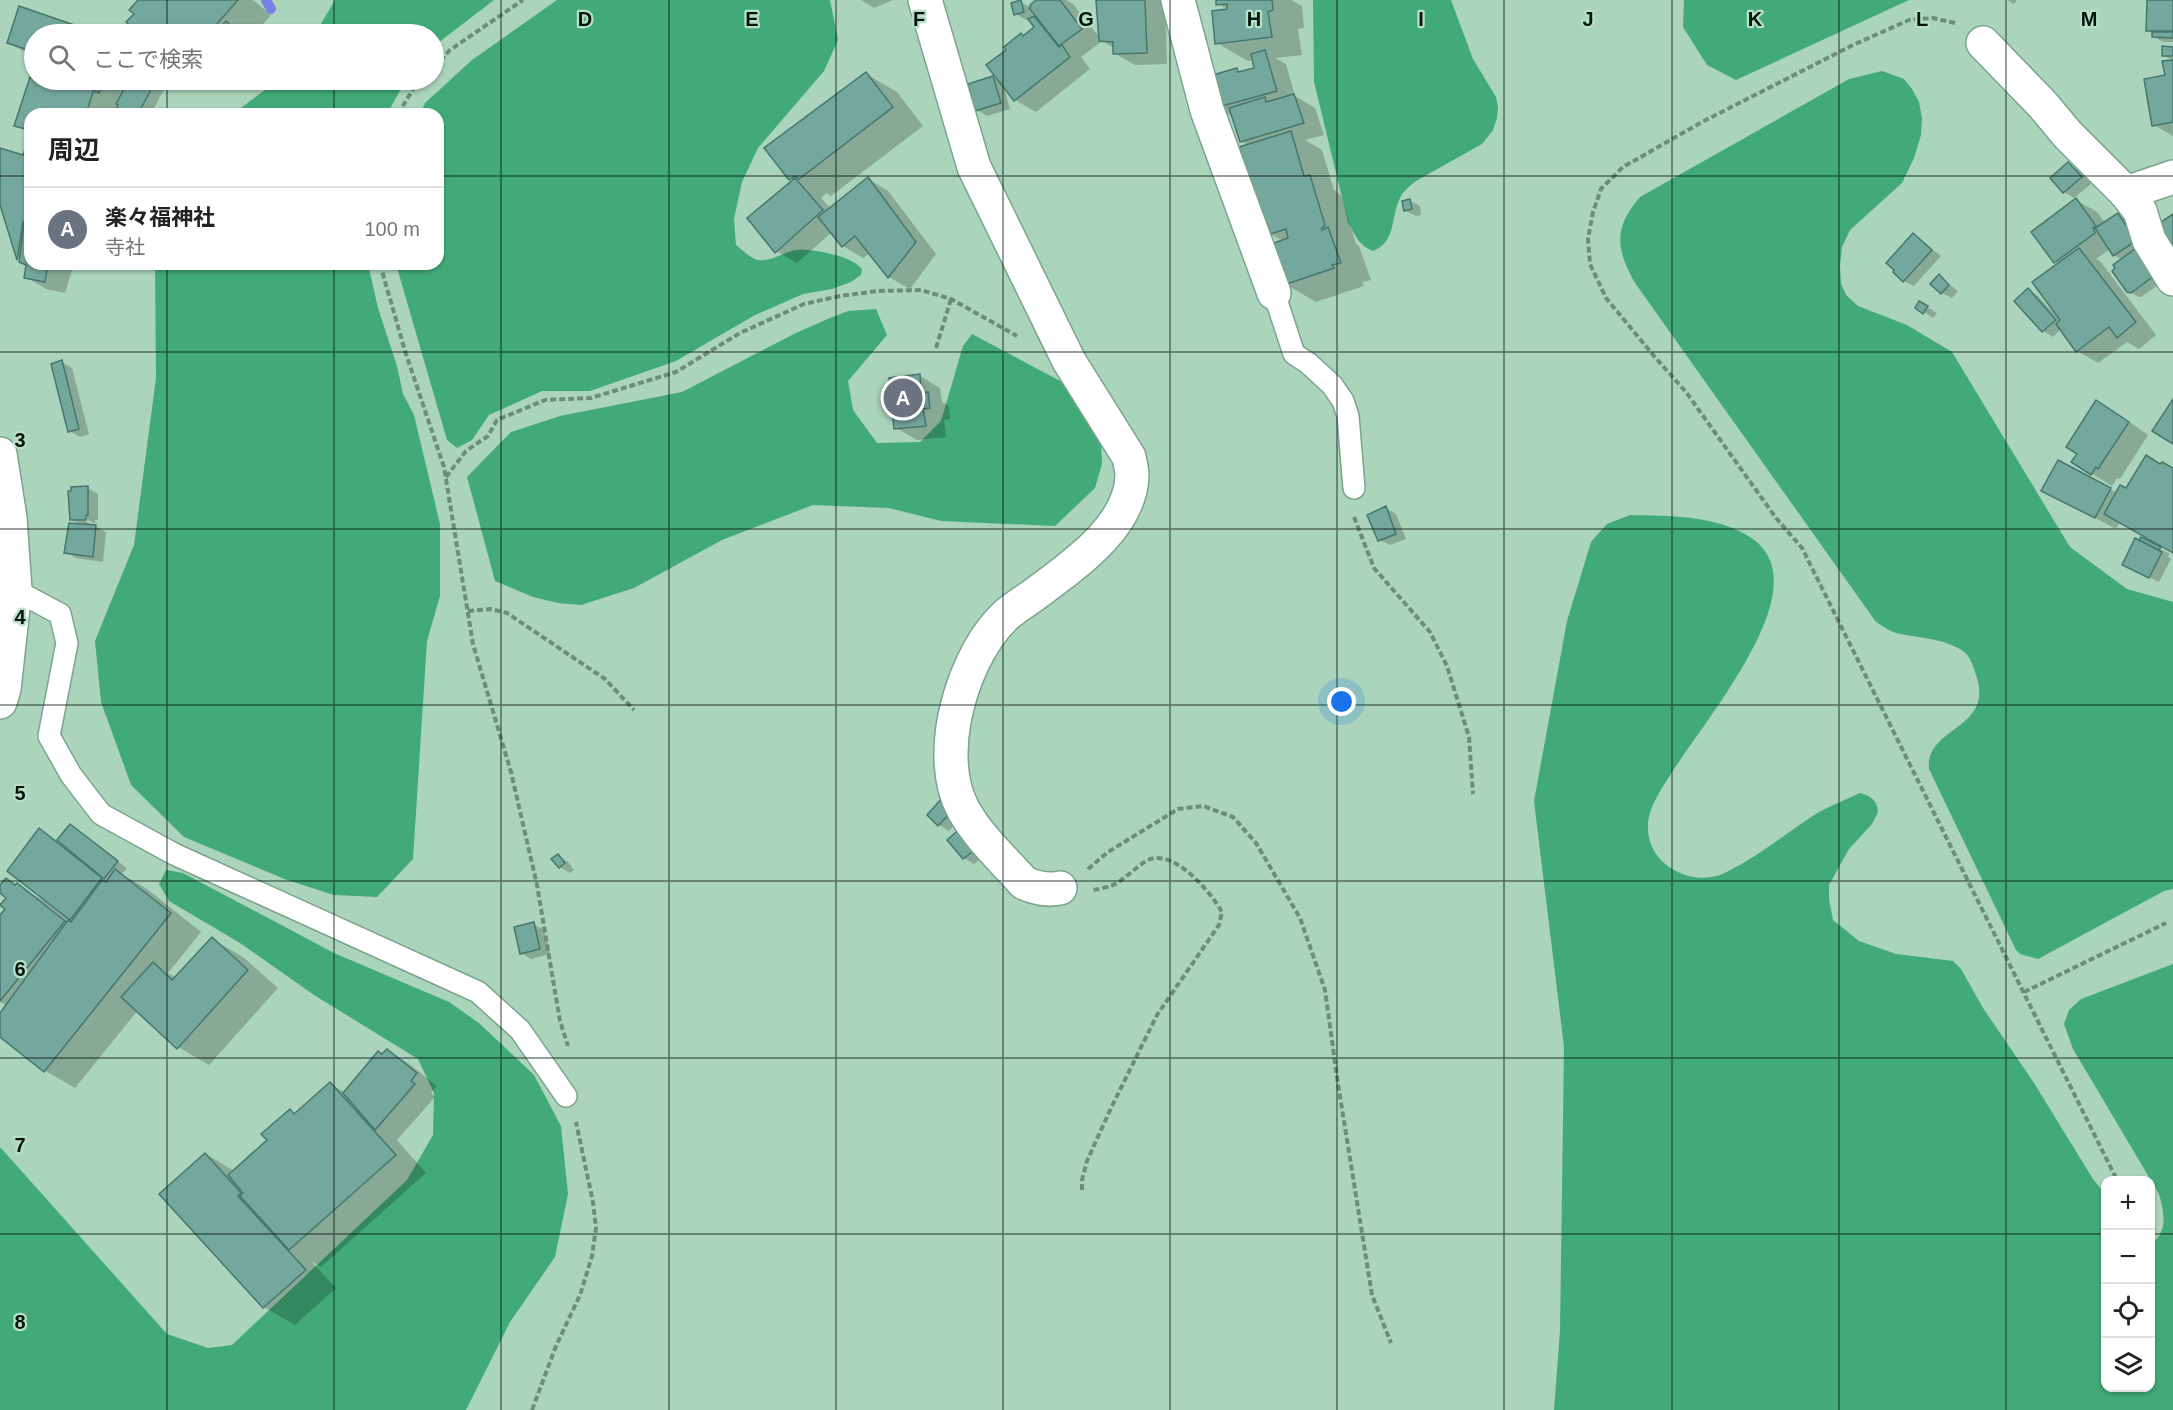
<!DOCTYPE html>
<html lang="ja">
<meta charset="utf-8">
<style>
:root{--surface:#fff;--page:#f2f2f2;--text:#222;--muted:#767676;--line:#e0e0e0;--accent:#111827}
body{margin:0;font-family:Helvetica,"Noto Sans JP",sans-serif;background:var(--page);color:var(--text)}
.controls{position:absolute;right:18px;bottom:18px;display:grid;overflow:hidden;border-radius:12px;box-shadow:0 2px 4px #0004}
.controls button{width:54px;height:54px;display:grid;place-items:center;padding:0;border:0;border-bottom:2px solid var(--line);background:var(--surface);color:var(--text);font:30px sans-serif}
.you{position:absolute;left:1342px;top:702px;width:21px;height:21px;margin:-15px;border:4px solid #fff;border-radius:50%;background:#1a73e8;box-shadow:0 0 0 9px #1a73e833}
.badge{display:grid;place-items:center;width:39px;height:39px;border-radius:50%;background:var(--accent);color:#fff;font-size:20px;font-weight:700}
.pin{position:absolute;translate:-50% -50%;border:3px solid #fff;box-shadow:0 2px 6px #0006}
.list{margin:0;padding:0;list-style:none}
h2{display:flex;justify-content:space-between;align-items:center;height:78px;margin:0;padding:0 24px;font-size:26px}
h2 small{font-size:20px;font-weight:400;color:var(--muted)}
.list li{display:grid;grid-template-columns:39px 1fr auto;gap:18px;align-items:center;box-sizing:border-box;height:84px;padding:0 24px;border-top:2px solid var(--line)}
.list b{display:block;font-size:22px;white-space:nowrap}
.list p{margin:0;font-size:20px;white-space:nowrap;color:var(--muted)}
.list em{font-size:20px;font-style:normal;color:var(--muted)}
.icon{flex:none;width:33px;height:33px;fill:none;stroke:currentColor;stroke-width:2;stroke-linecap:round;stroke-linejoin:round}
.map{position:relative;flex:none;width:2173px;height:1410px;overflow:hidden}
.search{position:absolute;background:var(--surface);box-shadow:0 2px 4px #0004;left:24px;top:24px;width:420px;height:66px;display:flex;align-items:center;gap:15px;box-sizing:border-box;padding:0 21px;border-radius:33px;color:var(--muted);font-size:22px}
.panel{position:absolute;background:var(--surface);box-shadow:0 2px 4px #0004;left:24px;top:108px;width:420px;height:162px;border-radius:18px}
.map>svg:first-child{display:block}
</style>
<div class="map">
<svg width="2173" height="1410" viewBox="0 0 2173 1410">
<rect width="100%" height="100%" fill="#aad4bb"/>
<g fill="#42aa78">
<polygon points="335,0 494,0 434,46 434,34 315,34"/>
<path d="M557 0H830L838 40 824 71 758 148 742 182 734 219 736 245C741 249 748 256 755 259 768 264 783 252 796 250 812 248 852 256 862 269L861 275 851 282 832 289 803 294 755 315 676 361 590 391H542L489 415 472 440 457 448 447 440 396 264H438V114H420L425 103 472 60Z"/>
<path d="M1313 0H1451L1473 59 1496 97 1498 107 1497 118 1493 130 1482 144 1416 181C1410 186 1403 191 1400 198 1390 218 1397 241 1373 251 1359 246 1355 235 1348 222L1314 82Z"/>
<polygon points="1684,0 1909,0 1736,80 1707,65 1683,27"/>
<path d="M1882 71 1904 79 1912 89 1919 102 1922 118 1921 135 1914 158 1902 183 1850 230 1842 247 1840 266 1841 283 1846 295 1858 306 1907 325 1952 352 2070 547 2127 589 2173 602V889L2164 891 2038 959 2020 954 2016 950 1929 769C1925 726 1995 730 1976 675 1973 666 1971 657 1963 651 1944 638 1918 638 1896 633 1889 631 1883 626 1876 622L1635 283C1616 249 1613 228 1640 197L1849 79Z"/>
<polygon points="278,80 406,80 387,114 233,114"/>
<polygon points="155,264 368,264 378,308 397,366 403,394 414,415 440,524 440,596 427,641 413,859 377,897 334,895 287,880 184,837 131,785 101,702 95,641 134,545 156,378"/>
<polygon points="876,309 887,335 848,381 853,410 877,443 920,442 941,421 963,346 972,334 1075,389 1101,442 1102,464 1095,488 1055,526 941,521 889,508 813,505 722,540 634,588 581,605 558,603 533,597 495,581 467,477 511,432 560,416 682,392 796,333 830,318 848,311"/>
<path d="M1630 515C1668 516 1711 515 1745 534 1840 585 1671 752 1651 810 1642 834 1653 860 1676 871 1689 878 1705 880 1720 875 1726 873 1733 868 1740 865 1768 849 1792 829 1819 812 1832 805 1847 799 1860 793 1871 796 1877 800 1878 812L1872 824 1849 849 1829 885V899L1833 920 1859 941 1896 954 1953 961 1961 969 1983 1008 2034 1083 2093 1179 2105 1194 2106 1388H2150L2151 1243H2153C2168 1229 2164 1212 2159 1194L2073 1049 2064 1024 2069 1010 2081 999 2173 964V1410H1554L1560 1331 1564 1047 1534 801 1567 621 1591 542 1607 524Z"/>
<polygon points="166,870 183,873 334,953 449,1002 479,1023 534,1075 561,1126 568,1194 555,1257 510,1322 466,1410 0,1410 0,1147 167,1334 208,1348 232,1345 407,1180 433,1135 434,1093 418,1059 314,995 240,943 169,901 159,884"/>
</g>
<g fill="#0003">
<polygon points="140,0 253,0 271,15 254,34 142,34 128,22 136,13"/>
<polygon points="861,0 893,0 874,8"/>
<polygon points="1040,0 1066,0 1073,4 1100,38 1098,0 1165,0 1167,64 1135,65 1114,53 1114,48 1102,41 1081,57 1090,69 1036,112 1015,100 1003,84 1010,109 987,116 977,110 992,77 1002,82 1024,37 1036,27 1030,18 1026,20 1016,14 1020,2 1030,7 1033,17 1042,22"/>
<polygon points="1217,0 1291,0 1302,6 1304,28 1298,29 1302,55 1275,58 1286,64 1295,96 1315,108 1324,135 1305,140 1322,150 1334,190 1341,195 1356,244 1359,246 1371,280 1362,282 1364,286 1316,302 1285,284 1283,241 1270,234 1249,146 1241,141 1233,117 1216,107 1237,70 1242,73 1256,69 1254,60 1248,61 1217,43 1229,10 1218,4"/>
<polygon points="2007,0 2017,0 2014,4"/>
<polygon points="2149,0 2173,0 2173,42 2163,42 2153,36 2153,33 2148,30"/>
<polygon points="20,8 80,28 91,34 34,34 34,57 9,43"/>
<polygon points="2173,48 2173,61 2163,55"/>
<polygon points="2173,61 2173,136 2154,125 2166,77"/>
<polygon points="34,69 34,80 145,80 164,89 151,114 131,114 124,110 122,114 30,114 30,133 16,125"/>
<polygon points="866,74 897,92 923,126 831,196 826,193 821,198 831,209 868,179 888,191 936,254 910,289 889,277 870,253 863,258 843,246 832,232 797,263 776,251 794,181 766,148"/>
<polygon points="200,80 215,80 210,85"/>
<polygon points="30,147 30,264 74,264 65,293 46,289 26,277 27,265 19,259 0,200 0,150 24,157"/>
<polygon points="2068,164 2078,170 2091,184 2074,198 2064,192 2052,178"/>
<polygon points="2076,200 2097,212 2105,223 2118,215 2128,221 2164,281 2141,297 2139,297 2128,291 2123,260 2114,255 2110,249 2096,259 2100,261 2156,335 2139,349 2127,342 2098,363 2077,351 2061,329 2053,337 2043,331 2016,301 2028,290 2038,296 2058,318 2059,316 2059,264 2033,232"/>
<polygon points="1410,201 1420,206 1421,215 1416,216 1406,211"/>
<polygon points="1914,235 1941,256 1914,286 1904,281"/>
<polygon points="1939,276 1958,291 1952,298 1942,293"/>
<polygon points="1920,303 1937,313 1933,318 1924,312"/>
<polygon points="62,362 72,368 89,434 80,437 70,431"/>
<polygon points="920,376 940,388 942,402 949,406 950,419 944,420 946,437 917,440 896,428"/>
<polygon points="2118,414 2148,435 2120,479 2117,478 2112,486 2073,462"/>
<polygon points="2059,462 2117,493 2127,490 2161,466 2173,470 2173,552 2120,522 2116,529 2064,502"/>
<polygon points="88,488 98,494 98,520 95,520 95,524 80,515 78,517 106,532 103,562 76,558 66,552 82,525 71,519"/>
<polygon points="1386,508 1396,514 1406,539 1390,545 1380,540"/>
<polygon points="2141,539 2170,554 2168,557 2171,559 2159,582 2134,570"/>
<polygon points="943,800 962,816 949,831 939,825 929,815"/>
<polygon points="70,826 127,868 122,874 147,889 201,932 168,973 177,978 212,939 243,957 278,988 209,1065 178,1047 138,1010 75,1088 44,1070 0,1035 0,1015 7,1006 0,1002 0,917 7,908 8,898 0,891 0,887 17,885 46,902 39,830 58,841"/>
<polygon points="974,833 990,851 974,864 964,858"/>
<polygon points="558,856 568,862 574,870 570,873 560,867"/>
<polygon points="533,924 544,930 550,954 531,959 521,953"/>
<polygon points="387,1051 408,1063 437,1086 431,1093 435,1097 397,1140 426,1173 321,1267 311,1261 336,1288 295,1325 264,1307 206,1154 234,1171 269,1140 290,1111 296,1114 330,1084 346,1093"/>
</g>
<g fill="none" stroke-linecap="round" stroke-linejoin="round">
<polyline stroke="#7a7fe6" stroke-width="10" points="266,0 271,9"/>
</g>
<g fill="#75a89c" stroke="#46776c" stroke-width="1.5">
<polygon points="138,0 238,0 208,34 140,34 126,22 134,14 129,10"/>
<polygon points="1021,0 1024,12 1014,15 1011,3"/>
<polygon points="1036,0 1060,0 1082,29 1059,46 1029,8 1031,6 1030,5"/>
<polygon points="1096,0 1145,0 1147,53 1113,54 1113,42 1099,41"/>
<polygon points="1216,0 1272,0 1273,10 1268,12 1272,37 1215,44 1212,11 1227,9 1227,4 1216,5"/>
<polygon points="2147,0 2173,0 2173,31 2146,31"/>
<polygon points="19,6 80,27 78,34 34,34 34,52 7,43"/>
<polygon points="1034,16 1059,47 1062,45 1070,57 1014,101 986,65 1006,50 1004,47 1021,33 1023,36 1034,27 1028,19"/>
<polygon points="226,21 230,25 222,33 219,29"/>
<polygon points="2152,32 2173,32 2173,38 2152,37"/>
<polygon points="2162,46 2173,47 2173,56 2162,56"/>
<polygon points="1265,50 1277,91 1215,108 1206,77 1237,68 1238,72 1254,68 1251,54"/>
<polygon points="2173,60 2173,122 2152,126 2144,79 2165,75 2162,61"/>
<polygon points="34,65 34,80 97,80 86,114 30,114 30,130 14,126"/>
<polygon points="866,72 893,107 799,179 795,176 789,180 764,148"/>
<polygon points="993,76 1001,103 975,111 968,84"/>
<polygon points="98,80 104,80 99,93 94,91"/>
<polygon points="124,80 150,80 155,82 138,114 130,114 117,108 118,105 116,104 125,87 121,86"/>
<polygon points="1294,94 1304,123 1240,142 1229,108 1265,97 1266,102"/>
<polygon points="1291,131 1304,176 1310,175 1325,225 1322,228 1322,230 1328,227 1341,263 1332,265 1334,268 1284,285 1271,244 1288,238 1286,229 1268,235 1262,223 1239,147"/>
<polygon points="27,144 30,145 30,219 28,219 27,223 23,222 17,260 0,205 0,148 23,155"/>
<polygon points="2068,162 2082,177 2063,193 2050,178"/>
<polygon points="868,177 916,242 888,278 855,236 842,247 818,217"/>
<polygon points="795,178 823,210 775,253 747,218"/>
<polygon points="2076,198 2096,226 2093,228 2095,233 2054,263 2031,232"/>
<polygon points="1410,199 1412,209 1404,211 1402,201"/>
<polygon points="2118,213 2136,241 2113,256 2095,228"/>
<polygon points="2173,214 2173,254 2154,227"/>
<polygon points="29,220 30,264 51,264 50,269 47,269 45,282 24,278 26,265 19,262 24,224 28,224"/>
<polygon points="1913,233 1932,250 1903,282 1893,272 1894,270 1886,263"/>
<polygon points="2079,248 2136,322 2117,338 2109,327 2076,352 2056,324 2060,320 2032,282"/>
<polygon points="2136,248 2155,275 2131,293 2127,292 2112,271 2115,268 2113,265"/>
<polygon points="1939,274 1949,285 1941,294 1930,284"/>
<polygon points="2028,288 2056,320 2042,332 2014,301"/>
<polygon points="1919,301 1928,306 1923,314 1915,308"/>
<polygon points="62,360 79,429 68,432 51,364"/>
<polygon points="920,374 921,393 928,392 930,408 923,409 926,426 894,429 889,378"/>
<polygon points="2173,399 2173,444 2152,431"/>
<polygon points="2096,400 2129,422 2098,469 2096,467 2091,475 2071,462 2077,454 2066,447"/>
<polygon points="2146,455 2160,464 2162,462 2173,468 2173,553 2104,514 2120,485 2126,488"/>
<polygon points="2058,460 2111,488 2095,518 2041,491"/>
<polygon points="88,486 88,515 86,515 86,520 70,520 68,491 71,491 71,487"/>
<polygon points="1386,506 1396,534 1378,541 1367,515"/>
<polygon points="69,523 96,525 93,557 64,553"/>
<polygon points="2141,537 2161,547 2159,550 2139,540"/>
<polygon points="2135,538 2162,552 2149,578 2122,565"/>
<polygon points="942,798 953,810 938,826 927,815"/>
<polygon points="70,824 118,861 104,879 57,840"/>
<polygon points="964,825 981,845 963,859 947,840"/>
<polygon points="39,828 102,878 70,920 7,871"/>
<polygon points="558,854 565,863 559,868 551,859"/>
<polygon points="115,869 171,913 44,1072 0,1037 0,1013 68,920 71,922 102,880 106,882"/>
<polygon points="6,878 15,885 17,883 65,921 0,1001 0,915 5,909 0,905 6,898 0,893 0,885"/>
<polygon points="534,922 540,949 520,954 514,927"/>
<polygon points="212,937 248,970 177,1049 121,997 153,962 172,980"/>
<polygon points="387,1049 417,1073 411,1081 415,1084 375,1130 343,1093 378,1051 382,1054"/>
<polygon points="330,1082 396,1155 289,1250 240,1196 243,1193 228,1175 267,1140 261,1134 290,1109 294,1114"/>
<polygon points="205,1153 241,1193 238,1196 306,1270 263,1308 159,1194"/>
</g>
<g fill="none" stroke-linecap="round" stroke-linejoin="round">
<defs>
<g id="service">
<polyline points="1274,293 1294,354 1308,363 1332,385 1343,401 1348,416 1354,488"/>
<polyline points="15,590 60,614 67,643 49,736 71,775 101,814 174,854 478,992 520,1030 566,1096"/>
</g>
<g id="minor">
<path d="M925 0 974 167 1069 361 1129 457C1130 463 1132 469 1132 475 1131 529 1069 568 1031 597 1022 603 1013 609 1005 616 978 642 961 684 954 721 949 749 949 783 963 809 978 837 1003 859 1024 883 1036 888 1047 891 1060 888"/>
<polyline points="1178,0 1207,110 1274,293"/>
<polyline points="1983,43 2043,105 2068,135 2126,193 2140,211 2149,240 2173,279"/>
<polyline points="2126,193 2173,177"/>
</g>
<polyline id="secondary" points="0,454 10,518 15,590 4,689 0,702"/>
</defs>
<use href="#service" stroke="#7ca48d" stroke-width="24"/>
<use href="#minor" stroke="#7ca48d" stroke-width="36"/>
<use href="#secondary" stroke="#7ca48d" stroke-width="36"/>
<g stroke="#6d8d7b" stroke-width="4" stroke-dasharray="6 3" stroke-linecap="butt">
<polyline points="1955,23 1933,18 1909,20 1853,45 1702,122 1623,167 1601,189 1593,212 1588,239 1590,264 1606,298 1654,356 1686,392 1776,518 1802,548 2117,1180"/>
<polyline points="434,67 450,50 523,0"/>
<polyline points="398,114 415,86 421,80"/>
<polyline points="380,264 405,351 444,467 473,644 511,772 537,885 560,1021 568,1046"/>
<polyline points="936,348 951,299"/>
<polyline points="446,477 466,451 488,436 497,420 545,400 591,398 676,372 740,333 804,304 840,296 878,291 921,290 951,299 1017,336"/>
<polyline points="1354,517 1374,568 1430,632 1447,666 1469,737 1473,794"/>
<polyline points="468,611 491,609 507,613 605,679 634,710"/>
<polyline points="1088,869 1108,852 1178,809 1203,806 1233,817 1256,843 1300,918 1325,990 1338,1084 1372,1295 1391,1343"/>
<polyline points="2024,992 2166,923"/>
<path d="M1082 1190V1180L1087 1161 1111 1108 1157 1015 1219 925 1222 912C1210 891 1172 846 1146 861 1135 868 1126 878 1115 884 1109 887 1100 889 1093 890"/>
<polyline points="532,1410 556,1346 580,1295 592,1256 596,1228 593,1202 576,1122"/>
</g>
<use href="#service" stroke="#fff" stroke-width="21"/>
<use href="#minor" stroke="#fff" stroke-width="33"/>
<use href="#secondary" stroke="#fff" stroke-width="33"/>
</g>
<path fill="none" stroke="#05140c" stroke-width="1.5" stroke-opacity="0.55" d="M167 0V34M334 0V34M501 0V1410M669 0V1410M836 0V1410M1003 0V1410M1170 0V1410M1337 0V1410M1504 0V1410M1672 0V1410M1839 0V1410M2006 0V1410M167 80V114M334 80V114M0 176H30M438 176H2173M167 264V1410M334 264V1410M0 352H2173M0 529H2173M0 705H2173M0 881H2173M0 1058H2173M0 1234H2106M2150 1234H2173"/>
<g font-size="20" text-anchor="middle" font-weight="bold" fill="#05140c" stroke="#b6e1c8" stroke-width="4.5" stroke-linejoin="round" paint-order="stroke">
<text x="585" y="26">D</text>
<text x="752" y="26">E</text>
<text x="919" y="26">F</text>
<text x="1086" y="26">G</text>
<text x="1254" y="26">H</text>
<text x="1421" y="26">I</text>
<text x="1588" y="26">J</text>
<text x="1755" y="26">K</text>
<text x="1922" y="26">L</text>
<text x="2089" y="26">M</text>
<text x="20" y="447">3</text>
<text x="20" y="624">4</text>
<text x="20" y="800">5</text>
<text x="20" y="976">6</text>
<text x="20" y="1152">7</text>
<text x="20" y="1329">8</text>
</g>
</svg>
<div class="controls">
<button>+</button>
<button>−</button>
<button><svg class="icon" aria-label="locate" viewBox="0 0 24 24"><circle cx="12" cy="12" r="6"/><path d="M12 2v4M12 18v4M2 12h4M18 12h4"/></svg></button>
<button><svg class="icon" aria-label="layers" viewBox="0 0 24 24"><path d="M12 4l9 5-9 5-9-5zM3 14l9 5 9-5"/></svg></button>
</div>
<div class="you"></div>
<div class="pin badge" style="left:903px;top:398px;background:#6b7280">A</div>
<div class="search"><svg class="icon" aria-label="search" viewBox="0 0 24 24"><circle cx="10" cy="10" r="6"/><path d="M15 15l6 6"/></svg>ここで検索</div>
<section class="panel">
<h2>周辺<small></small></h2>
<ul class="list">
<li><span class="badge" style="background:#6b7280">A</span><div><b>楽々福神社</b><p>寺社</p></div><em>100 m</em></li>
</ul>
</section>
</div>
